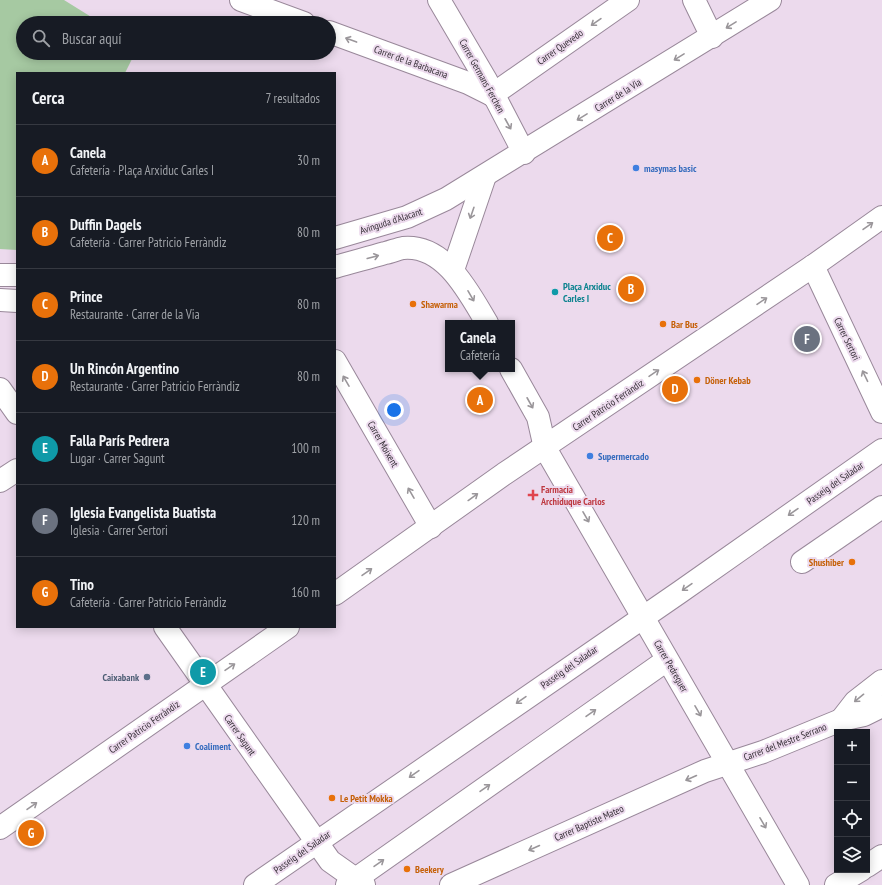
<!DOCTYPE html>
<html lang="es">
<meta charset="utf-8">
<style>
:root{--surface:#171b24;--page:#242831;--text:#f1f3f6;--muted:#9ea1a6;--line:#363941;--accent:#b45309}
body{margin:0;font-family:"PT Sans Narrow",sans-serif;background:var(--page);color:var(--text)}
.controls{position:absolute;right:12px;bottom:12px;display:grid;overflow:hidden;border-radius:0px;box-shadow:0 2px 10px #0003}
.controls button{width:36px;height:36px;display:grid;place-items:center;padding:0;border:0;border-bottom:1px solid var(--line);background:var(--surface);color:var(--text);font:20px sans-serif}
.you{position:absolute;left:394px;top:410px;width:14px;height:14px;margin:-10px;border:3px solid #fff;border-radius:50%;background:#1a73e8;box-shadow:0 0 0 6px #1a73e833}
.badge{display:grid;place-items:center;width:26px;height:26px;border-radius:50%;background:var(--accent);color:#fff;font-size:13px;font-weight:700}
.pin{position:absolute;translate:-50% -50%;border:2px solid #fff;box-shadow:0 1px 4px #0006}
.popup{position:absolute;left:445px;top:320px;width:70px;height:52px;box-sizing:border-box;display:grid;place-content:center;border-radius:0px;background:var(--surface);filter:drop-shadow(0 1px 3px #0005);font-size:13px;white-space:nowrap;color:var(--muted)}
.popup b{font-size:15px;color:var(--text)}
.popup::after{content:'';position:absolute;left:50%;top:100%;margin-left:-8px;border:8px solid transparent;border-top-color:var(--surface)}
.list{margin:0;padding:0;list-style:none}
h2{display:flex;justify-content:space-between;align-items:center;height:52px;margin:0;padding:0 16px;font-size:17px}
h2 small{font-size:13px;font-weight:400;color:var(--muted)}
.list li{display:grid;grid-template-columns:26px 1fr auto;gap:12px;align-items:center;box-sizing:border-box;height:72px;padding:0 16px;border-top:1px solid var(--line)}
.list b{display:block;font-size:15px;white-space:nowrap}
.list p{margin:0;font-size:13px;white-space:nowrap;color:var(--muted)}
.list em{font-size:13px;font-style:normal;color:var(--muted)}
.icon{flex:none;width:22px;height:22px;fill:none;stroke:currentColor;stroke-width:2;stroke-linecap:round;stroke-linejoin:round}
.map{position:relative;flex:none;width:882px;height:885px;overflow:hidden}
.search{position:absolute;background:var(--surface);box-shadow:0 2px 10px #0003;left:16px;top:16px;width:320px;height:44px;display:flex;align-items:center;gap:10px;box-sizing:border-box;padding:0 14px;border-radius:22px;color:var(--muted);font-size:15px}
.panel{position:absolute;background:var(--surface);box-shadow:0 2px 10px #0003;left:16px;top:72px;width:320px;height:556px;border-radius:0px}
.map>svg:first-child{display:block}
</style>
<div class="map">
<svg width="882" height="885" viewBox="0 0 882 885">
<rect width="100%" height="100%" fill="#ecdaed"/>
<polygon fill="#a6c9a2" points="0,0 64,0 101,23 23,23 23,53 135,53 125,73 17,73 17,250 0,249"/>
<g fill="none" stroke-linecap="round" stroke-linejoin="round">
<defs>
<g id="street">
<polyline points="241,0 304,23"/>
<polyline points="439,0 486,80 524,153"/>
<polyline points="694,0 712,37"/>
<polyline points="329,32 468,83 492,95"/>
<polyline points="492,95 628,0"/>
<polyline points="813,266 882,412"/>
<polyline points="335,361 431,527"/>
<polyline points="0,389 17,413"/>
<polyline points="545,448 798,885"/>
<polyline points="0,481 17,470"/>
<polyline points="802,562 882,507"/>
<polyline points="165,627 330,861 364,885"/>
<polyline points="841,720 855,702 882,681"/>
<polyline points="867,866 882,856"/>
<polyline points="255,885 680,592 882,450"/>
<polyline points="347,885 667,660"/>
<polyline points="451,885 705,771 763,752 841,720 864,715 882,706"/>
<polyline points="836,885 861,870"/>
</g>
<g id="secondary">
<polyline points="335,238 407,217 446,199 770,0"/>
<path d="M335 267C352 262 368 258 385 253 391 252 397 249 403 248 445 244 469 293 487 323"/>
<polyline points="453,270 485,176"/>
<polyline points="0,275 17,275"/>
<polyline points="0,300 17,301"/>
<polyline points="511,369 538,417 545,448"/>
<polyline points="335,594 504,474 813,266 882,217"/>
<polyline points="0,828 288,627"/>
</g>
</defs>
<use href="#street" stroke="#99889a" stroke-width="24"/>
<use href="#secondary" stroke="#99889a" stroke-width="24"/>
<use href="#street" stroke="#fff" stroke-width="22"/>
<use href="#secondary" stroke="#fff" stroke-width="22"/>
</g>
<defs><path id="oneway-shaft" d="M-6 0H5M1.5-3L5.5 0L1.5 3" fill="none" stroke-width="1.6" stroke-linecap="round" stroke-linejoin="round"/></defs>
<g stroke="#9a969a">
<use href="#oneway-shaft" transform="translate(596 22) rotate(145)"/>
<use href="#oneway-shaft" transform="translate(731 25) rotate(148)"/>
<use href="#oneway-shaft" transform="translate(351 40) rotate(-160)"/>
<use href="#oneway-shaft" transform="translate(679 57) rotate(148)"/>
<use href="#oneway-shaft" transform="translate(582 117) rotate(148)"/>
<use href="#oneway-shaft" transform="translate(508 124) rotate(61)"/>
<use href="#oneway-shaft" transform="translate(472 213) rotate(109)"/>
<use href="#oneway-shaft" transform="translate(868 226) rotate(-35)"/>
<use href="#oneway-shaft" transform="translate(373 257) rotate(-15)"/>
<use href="#oneway-shaft" transform="translate(471 296) rotate(60)"/>
<use href="#oneway-shaft" transform="translate(762 301) rotate(-34)"/>
<use href="#oneway-shaft" transform="translate(654 373) rotate(-34)"/>
<use href="#oneway-shaft" transform="translate(865 376) rotate(-116)"/>
<use href="#oneway-shaft" transform="translate(346 381) rotate(-120)"/>
<use href="#oneway-shaft" transform="translate(530 403) rotate(61)"/>
<use href="#oneway-shaft" transform="translate(411 493) rotate(-120)"/>
<use href="#oneway-shaft" transform="translate(473 497) rotate(-36)"/>
<use href="#oneway-shaft" transform="translate(793 512) rotate(145)"/>
<use href="#oneway-shaft" transform="translate(586 517) rotate(60)"/>
<use href="#oneway-shaft" transform="translate(367 572) rotate(-35)"/>
<use href="#oneway-shaft" transform="translate(687 587) rotate(145)"/>
<use href="#oneway-shaft" transform="translate(230 667) rotate(-34)"/>
<use href="#oneway-shaft" transform="translate(859 698) rotate(141)"/>
<use href="#oneway-shaft" transform="translate(521 700) rotate(145)"/>
<use href="#oneway-shaft" transform="translate(698 711) rotate(60)"/>
<use href="#oneway-shaft" transform="translate(591 713) rotate(-35)"/>
<use href="#oneway-shaft" transform="translate(414 774) rotate(145)"/>
<use href="#oneway-shaft" transform="translate(691 778) rotate(156)"/>
<use href="#oneway-shaft" transform="translate(485 788) rotate(-35)"/>
<use href="#oneway-shaft" transform="translate(32 806) rotate(-35)"/>
<use href="#oneway-shaft" transform="translate(763 823) rotate(60)"/>
<use href="#oneway-shaft" transform="translate(534 848) rotate(156)"/>
<use href="#oneway-shaft" transform="translate(379 863) rotate(-35)"/>
</g>
<g fill="#3f7fe0" stroke="#ecdaed" stroke-width="1.5">
<circle cx="636" cy="168" r="4"/>
<circle cx="590" cy="456" r="4"/>
<circle cx="187" cy="746" r="4"/>
</g>
<circle fill="#0f9aa8" stroke="#ecdaed" stroke-width="1.5" cx="555" cy="292" r="4"/>
<g fill="#e8710a" stroke="#ecdaed" stroke-width="1.5">
<circle cx="413" cy="304" r="4"/>
<circle cx="663" cy="324" r="4"/>
<circle cx="697" cy="380" r="4"/>
<circle cx="852" cy="562" r="4"/>
<circle cx="332" cy="798" r="4"/>
<circle cx="407" cy="869" r="4"/>
</g>
<path fill="#e0444e" stroke="#ecdaed" stroke-width="1.5" d="M531 489h4v4h4v4h-4v4h-4v-4h-4v-4h4z"/>
<circle fill="#5c6f8a" stroke="#ecdaed" stroke-width="1.5" cx="147" cy="677" r="4"/>
<g text-anchor="middle" dominant-baseline="central" stroke-width="4" stroke-linejoin="round" paint-order="stroke">
<g font-size="10" fill="#352e36" stroke="#ecdaed">
<text transform="translate(560 47) rotate(-35)">Carrer Quevedo</text>
<text transform="translate(411 62) rotate(20)">Carrer de la Barbacana</text>
<text transform="translate(482 76) rotate(61)">Carrer Germans Ferchen</text>
<text transform="translate(618 95) rotate(-32)">Carrer de la Via</text>
<text transform="translate(391 221) rotate(-18)">Avinguda d'Alacant</text>
<text transform="translate(847 339) rotate(64)">Carrer Sertori</text>
<text transform="translate(608 405) rotate(-34)">Carrer Patricio Ferràndiz</text>
<text transform="translate(383 444) rotate(60)">Carrer Moixent</text>
<text transform="translate(835 483) rotate(-35)">Passeig del Saladar</text>
<text transform="translate(671 666) rotate(60)">Carrer Pedreguer</text>
<text transform="translate(569 667) rotate(-35)">Passeig del Saladar</text>
<text transform="translate(144 727) rotate(-35)">Carrer Patricio Ferràndiz</text>
<text transform="translate(240 735) rotate(55)">Carrer Sagunt</text>
<text transform="translate(785 742) rotate(-21)">Carrer del Mestre Serrano</text>
<text transform="translate(589 823) rotate(-24)">Carrer Baptiste Mateo</text>
<text transform="translate(302 852) rotate(-35)">Passeig del Saladar</text>
</g>
<g font-size="10" font-weight="bold" fill="#366cbe" stroke="#ecdaed" text-anchor="start">
<text x="644" y="168">masymas basic</text>
<text x="598" y="456">Supermercado</text>
<text x="195" y="746">Coaliment</text>
</g>
<g font-size="10" font-weight="bold" fill="#0d838f" stroke="#ecdaed" text-anchor="start">
<text x="563" y="286">Plaça Arxiduc<tspan x="563" dy="12">Carles I</tspan></text>
</g>
<g font-size="10" font-weight="bold" fill="#c56008" stroke="#ecdaed" text-anchor="start">
<text x="421" y="304">Shawarma</text>
<text x="671" y="324">Bar Bus</text>
<text x="705" y="380">Döner Kebab</text>
<text x="844" y="562" text-anchor="end">Shushiber</text>
<text x="340" y="798">Le Petit Mokka</text>
<text x="415" y="869">Beekery</text>
</g>
<g font-size="10" font-weight="bold" fill="#be3a42" stroke="#ecdaed" text-anchor="start">
<text x="541" y="489">Farmacia<tspan x="541" dy="12">Archiduque Carlos</tspan></text>
</g>
<g font-size="10" font-weight="bold" fill="#4e5e75" stroke="#ecdaed" text-anchor="end">
<text x="139" y="677">Caixabank</text>
</g>
</g>
</svg>
<div class="controls">
<button>+</button>
<button>−</button>
<button><svg class="icon" aria-label="locate" viewBox="0 0 24 24"><circle cx="12" cy="12" r="6"/><path d="M12 2v4M12 18v4M2 12h4M18 12h4"/></svg></button>
<button><svg class="icon" aria-label="layers" viewBox="0 0 24 24"><path d="M12 4l9 5-9 5-9-5zM3 14l9 5 9-5"/></svg></button>
</div>
<div class="you"></div>
<div class="pin badge" style="left:480px;top:400px;background:#e8710a">A</div>
<div class="popup"><b>Canela</b>Cafetería</div>
<div class="pin badge" style="left:631px;top:289px;background:#e8710a">B</div>
<div class="pin badge" style="left:610px;top:238px;background:#e8710a">C</div>
<div class="pin badge" style="left:675px;top:389px;background:#e8710a">D</div>
<div class="pin badge" style="left:203px;top:672px;background:#0f9aa8">E</div>
<div class="pin badge" style="left:807px;top:339px;background:#6b7280">F</div>
<div class="pin badge" style="left:31px;top:833px;background:#e8710a">G</div>
<div class="search"><svg class="icon" aria-label="search" viewBox="0 0 24 24"><circle cx="10" cy="10" r="6"/><path d="M15 15l6 6"/></svg>Buscar aquí</div>
<section class="panel">
<h2>Cerca<small>7 resultados</small></h2>
<ul class="list">
<li><span class="badge" style="background:#e8710a">A</span><div><b>Canela</b><p>Cafetería · Plaça Arxiduc Carles I</p></div><em>30 m</em></li>
<li><span class="badge" style="background:#e8710a">B</span><div><b>Duffin Dagels</b><p>Cafetería · Carrer Patricio Ferràndiz</p></div><em>80 m</em></li>
<li><span class="badge" style="background:#e8710a">C</span><div><b>Prince</b><p>Restaurante · Carrer de la Via</p></div><em>80 m</em></li>
<li><span class="badge" style="background:#e8710a">D</span><div><b>Un Rincón Argentino</b><p>Restaurante · Carrer Patricio Ferràndiz</p></div><em>80 m</em></li>
<li><span class="badge" style="background:#0f9aa8">E</span><div><b>Falla París Pedrera</b><p>Lugar · Carrer Sagunt</p></div><em>100 m</em></li>
<li><span class="badge" style="background:#6b7280">F</span><div><b>Iglesia Evangelista Buatista</b><p>Iglesia · Carrer Sertori</p></div><em>120 m</em></li>
<li><span class="badge" style="background:#e8710a">G</span><div><b>Tino</b><p>Cafetería · Carrer Patricio Ferràndiz</p></div><em>160 m</em></li>
</ul>
</section>
</div>
